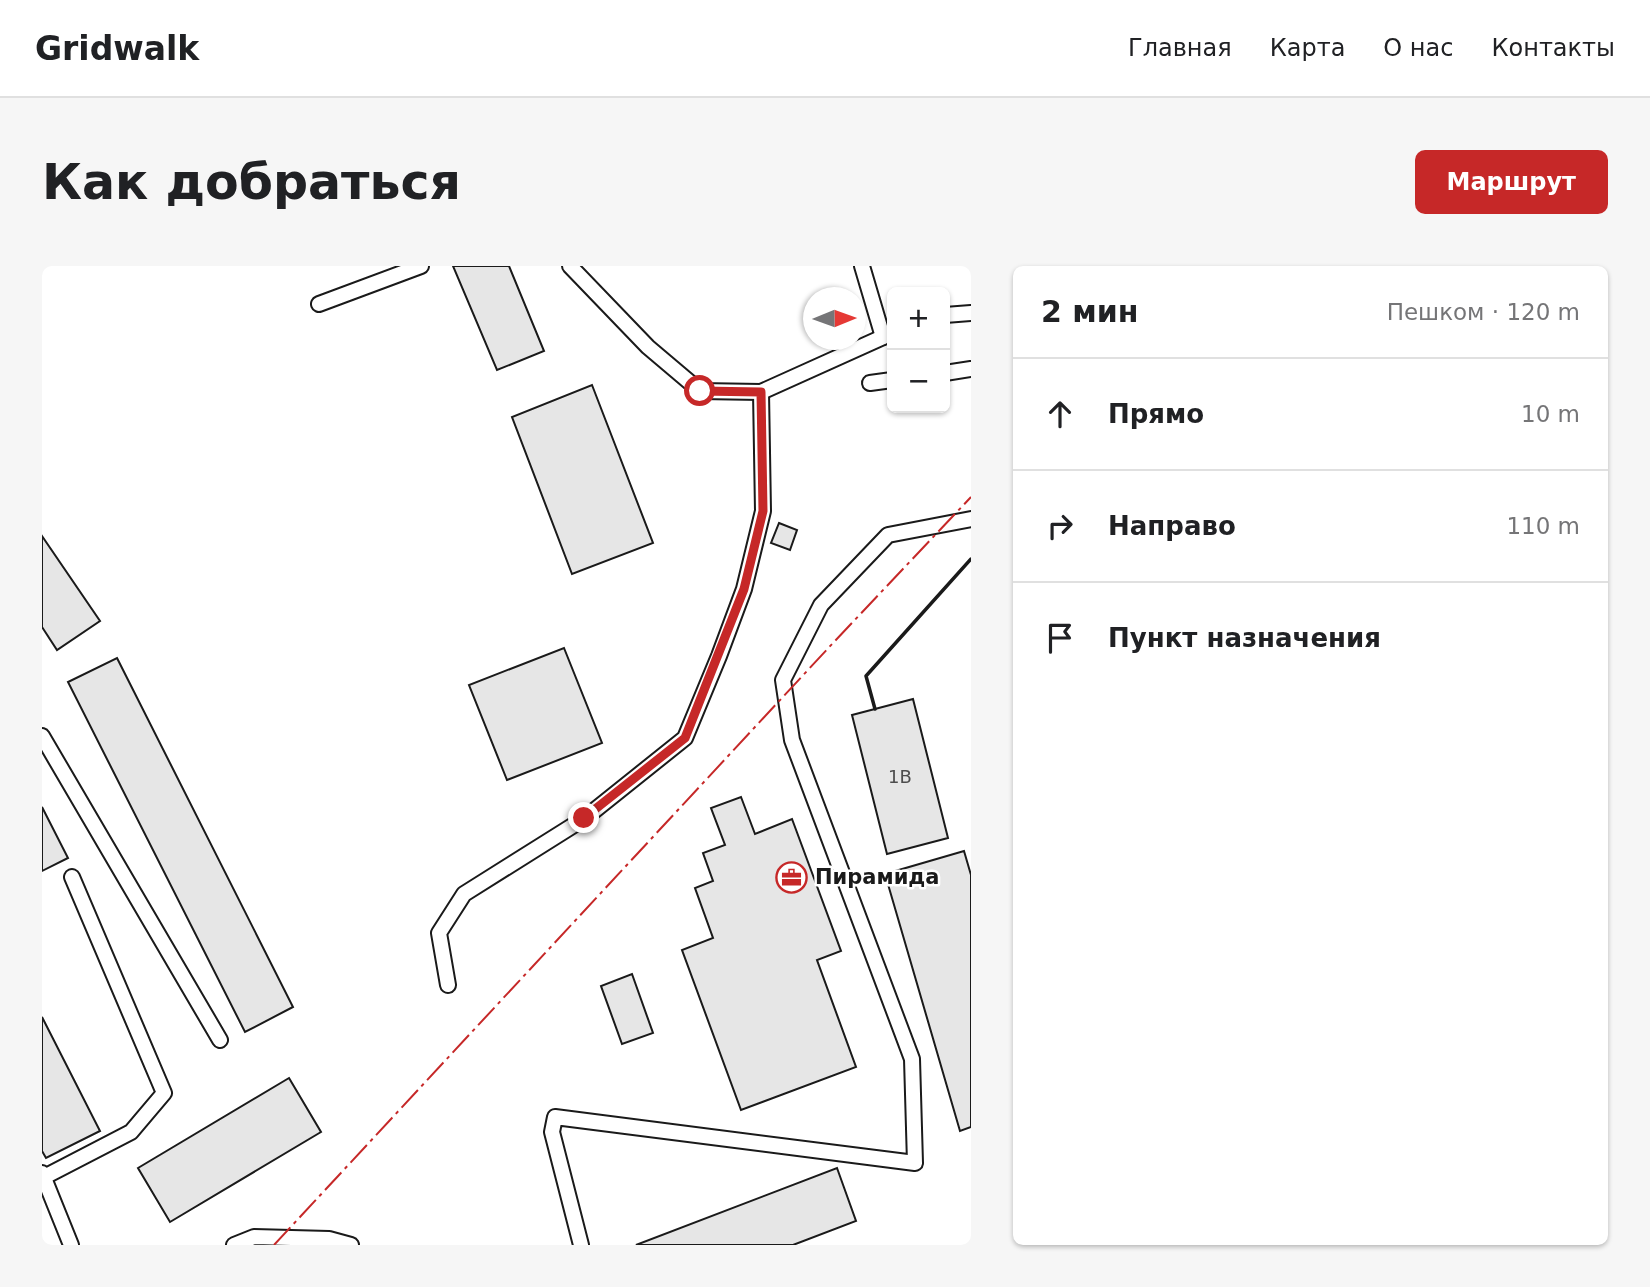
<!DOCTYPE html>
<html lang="ru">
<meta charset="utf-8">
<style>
:root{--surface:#fff;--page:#f6f6f6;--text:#202124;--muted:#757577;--line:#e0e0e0;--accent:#c62828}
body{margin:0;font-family:"DejaVu Sans",sans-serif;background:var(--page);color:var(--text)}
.controls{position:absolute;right:21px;top:21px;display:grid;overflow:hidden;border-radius:10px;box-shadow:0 2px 5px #0004}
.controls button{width:63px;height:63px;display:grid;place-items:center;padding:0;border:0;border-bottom:2px solid var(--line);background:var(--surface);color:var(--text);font:35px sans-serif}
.compass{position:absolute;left:761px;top:21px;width:63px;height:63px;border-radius:50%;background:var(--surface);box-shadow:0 2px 5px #0004;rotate:89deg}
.stop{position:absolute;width:21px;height:21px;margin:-16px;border:5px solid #c62828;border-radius:50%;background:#fff}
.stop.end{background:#c62828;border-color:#fff;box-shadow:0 2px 7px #0008}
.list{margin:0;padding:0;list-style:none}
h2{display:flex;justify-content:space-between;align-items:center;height:91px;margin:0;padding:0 28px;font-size:30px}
h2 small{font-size:23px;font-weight:400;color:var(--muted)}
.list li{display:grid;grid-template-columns:46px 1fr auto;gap:21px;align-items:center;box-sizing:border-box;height:112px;padding:0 28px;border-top:2px solid var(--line)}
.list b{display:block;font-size:26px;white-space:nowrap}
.list em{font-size:23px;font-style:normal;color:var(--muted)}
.icon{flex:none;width:38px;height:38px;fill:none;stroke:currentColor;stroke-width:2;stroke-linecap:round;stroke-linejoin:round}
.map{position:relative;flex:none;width:929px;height:979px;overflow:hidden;border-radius:10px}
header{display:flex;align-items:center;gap:42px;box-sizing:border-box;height:98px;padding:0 35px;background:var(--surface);border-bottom:2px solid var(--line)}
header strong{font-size:33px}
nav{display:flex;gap:38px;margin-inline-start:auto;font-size:24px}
.intro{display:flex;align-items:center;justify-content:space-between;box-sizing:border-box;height:168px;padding:0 42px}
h1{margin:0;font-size:49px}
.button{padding:18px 32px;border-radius:10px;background:var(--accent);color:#fff;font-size:24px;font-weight:700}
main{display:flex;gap:42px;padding:0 42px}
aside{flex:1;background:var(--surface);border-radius:10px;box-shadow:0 2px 5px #0004}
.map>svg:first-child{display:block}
</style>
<header>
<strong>Gridwalk</strong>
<nav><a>Главная</a><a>Карта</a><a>О нас</a><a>Контакты</a></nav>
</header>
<div class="intro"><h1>Как добраться</h1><a class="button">Маршрут</a></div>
<main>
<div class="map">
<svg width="929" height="979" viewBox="0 0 929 979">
<rect width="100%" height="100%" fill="#fff"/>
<g fill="#e6e6e6" stroke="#1a1a1a" stroke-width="2">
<polygon points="411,0 467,0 502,85 455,104"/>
<polygon points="550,119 611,277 530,308 470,151"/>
<polygon points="737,257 755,264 748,284 729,277"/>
<polygon points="0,270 58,355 15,384 0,361"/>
<polygon points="522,382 560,477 465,514 427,419"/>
<polygon points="75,392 251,741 203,766 26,416"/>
<polygon points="871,433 906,572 845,588 810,449"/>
<polygon points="699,531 713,568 750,553 799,685 775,694 814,801 699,844 640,684 671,672 653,622 671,615 661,587 683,579 669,542"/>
<polygon points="0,541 26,592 0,605"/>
<polygon points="922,585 929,609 929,861 918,865 843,608"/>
<polygon points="590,708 611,767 580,778 559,720"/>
<polygon points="0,751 58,865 4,892 0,885"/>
<polygon points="247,812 279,866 128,956 96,902"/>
<polygon points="795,902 814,955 751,979 594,979"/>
</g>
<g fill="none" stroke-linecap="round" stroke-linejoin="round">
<defs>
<g id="lane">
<polyline points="528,0 606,81 658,125 719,126 850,67"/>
<polyline points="820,0 841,71"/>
<polyline points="277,38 379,0"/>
<polyline points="903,49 929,47"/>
<polyline points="903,107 929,103"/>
<polyline points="828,117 850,114"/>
<polyline points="0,470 178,774"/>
<polyline points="406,719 397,667 422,628 543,552 643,472 677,390 702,323 721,245 719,126"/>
<polyline points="0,907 29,979"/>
<polyline points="2,911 89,866 122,827 30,611"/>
<polyline points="192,979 212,971 287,973 309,979"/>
<polyline points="539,979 510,866 513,851 873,897 870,793 750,474 741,414 779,339 846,269 929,253"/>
</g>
</defs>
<use href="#lane" stroke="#1a1a1a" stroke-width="18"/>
<use href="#lane" stroke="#fff" stroke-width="14"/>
<polyline stroke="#1a1a1a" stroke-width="3.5" points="833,443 824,410 929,293"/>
<polyline stroke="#c62828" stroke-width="2" stroke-dasharray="24 5 3.5 5" stroke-linecap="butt" points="232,979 791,377 929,231"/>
</g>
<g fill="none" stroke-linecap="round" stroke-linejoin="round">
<polyline stroke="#c62828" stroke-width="9" points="542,552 643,472 702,323 721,245 719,126 658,125"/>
</g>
<defs>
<symbol id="office-ring" viewBox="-11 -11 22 22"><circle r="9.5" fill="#fff" stroke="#c62828" stroke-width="1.5"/><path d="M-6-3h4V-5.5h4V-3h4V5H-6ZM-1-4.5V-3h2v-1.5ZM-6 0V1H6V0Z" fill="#c62828"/></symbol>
</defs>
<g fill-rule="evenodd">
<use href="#office-ring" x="732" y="594" width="35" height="35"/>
</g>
<g text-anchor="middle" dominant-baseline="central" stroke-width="5" stroke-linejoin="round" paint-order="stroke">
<g font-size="18" fill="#4d4d4d">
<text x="858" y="510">1В</text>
</g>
<g font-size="21" font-weight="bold" fill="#1a1a1a" stroke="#fff" text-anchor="start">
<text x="773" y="611">Пирамида</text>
</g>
</g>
</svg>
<div class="controls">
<button>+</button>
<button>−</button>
</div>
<svg class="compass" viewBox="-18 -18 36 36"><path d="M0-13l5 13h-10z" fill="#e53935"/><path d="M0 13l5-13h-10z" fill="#757577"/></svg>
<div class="stop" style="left:658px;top:125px"></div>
<div class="stop end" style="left:542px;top:552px"></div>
</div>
<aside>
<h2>2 мин<small>Пешком · 120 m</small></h2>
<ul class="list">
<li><svg class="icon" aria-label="ahead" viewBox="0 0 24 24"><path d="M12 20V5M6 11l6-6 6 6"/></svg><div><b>Прямо</b></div><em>10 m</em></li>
<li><svg class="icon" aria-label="right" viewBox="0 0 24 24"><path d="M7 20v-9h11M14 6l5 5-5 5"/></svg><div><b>Направо</b></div><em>110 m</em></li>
<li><svg class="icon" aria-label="arrive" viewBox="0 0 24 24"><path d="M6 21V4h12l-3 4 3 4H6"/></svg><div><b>Пункт назначения</b></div></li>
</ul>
</aside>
</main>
